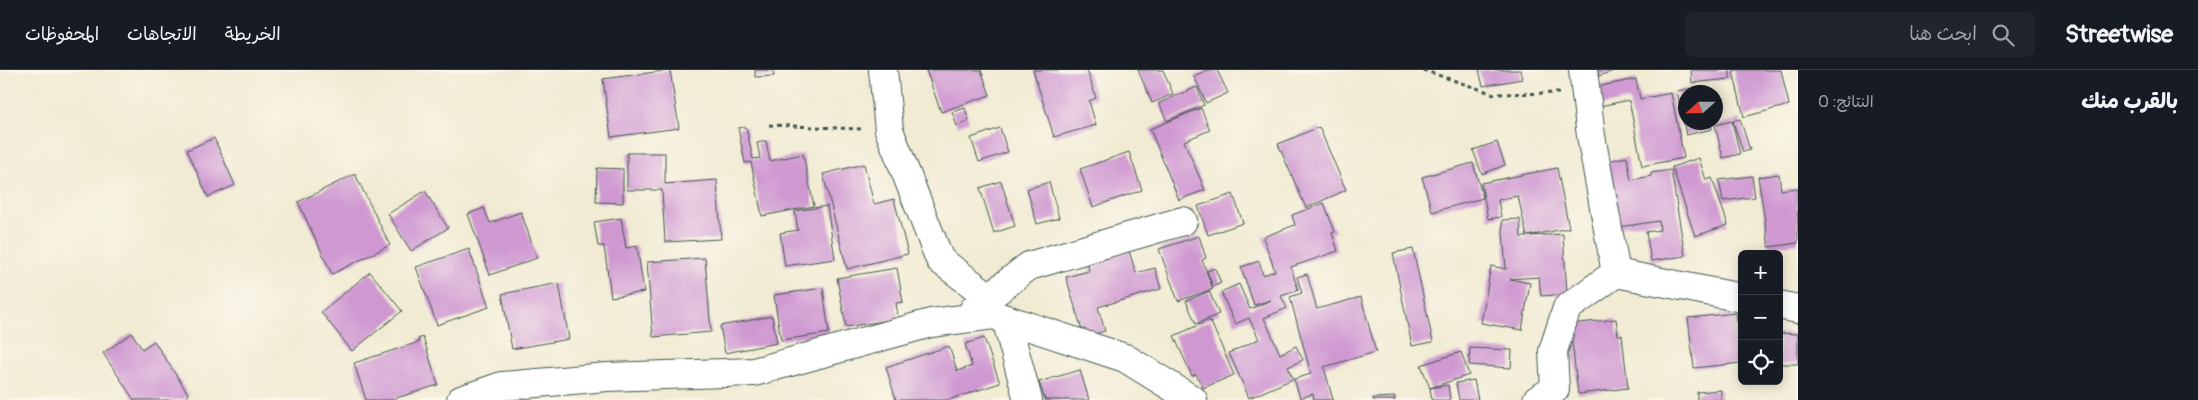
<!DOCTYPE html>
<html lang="ar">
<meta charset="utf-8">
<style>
:root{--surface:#171b24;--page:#20242c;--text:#f1f3f6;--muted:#9ea1a6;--line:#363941}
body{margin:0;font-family:Pangolin,"Playpen Sans Arabic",sans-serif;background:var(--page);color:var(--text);direction:rtl}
.controls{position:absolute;right:15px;bottom:15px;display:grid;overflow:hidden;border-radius:8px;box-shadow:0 2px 12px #0003}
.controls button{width:45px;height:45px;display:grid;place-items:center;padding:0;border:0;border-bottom:1px solid var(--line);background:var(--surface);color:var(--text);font:25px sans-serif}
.compass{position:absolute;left:1678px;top:15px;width:45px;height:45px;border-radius:50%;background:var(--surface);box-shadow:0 2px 12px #0003;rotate:249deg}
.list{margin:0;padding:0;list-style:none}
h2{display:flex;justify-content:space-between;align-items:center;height:65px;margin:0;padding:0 20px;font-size:21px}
h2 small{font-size:16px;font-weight:400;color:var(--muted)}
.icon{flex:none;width:28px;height:28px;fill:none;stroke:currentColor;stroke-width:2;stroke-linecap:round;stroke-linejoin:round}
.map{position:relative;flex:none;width:1798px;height:330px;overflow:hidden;direction:ltr}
header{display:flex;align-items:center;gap:30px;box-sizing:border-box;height:70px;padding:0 25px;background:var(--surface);border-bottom:1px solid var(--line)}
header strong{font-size:24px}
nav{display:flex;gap:28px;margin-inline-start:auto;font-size:18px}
.search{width:350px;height:45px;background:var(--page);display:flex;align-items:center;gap:12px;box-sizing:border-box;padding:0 18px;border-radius:8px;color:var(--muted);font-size:19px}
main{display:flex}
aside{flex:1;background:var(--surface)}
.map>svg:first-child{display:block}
</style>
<header>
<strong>Streetwise</strong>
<div class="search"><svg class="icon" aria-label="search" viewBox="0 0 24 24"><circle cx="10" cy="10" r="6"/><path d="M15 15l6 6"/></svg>ابحث هنا</div>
<nav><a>الخريطة</a><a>الاتجاهات</a><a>المحفوظات</a></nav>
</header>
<main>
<aside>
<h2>بالقرب منك<small>النتائج: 0</small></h2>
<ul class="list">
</ul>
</aside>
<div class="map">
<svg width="1798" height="330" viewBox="0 0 1798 330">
<rect width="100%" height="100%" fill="#fbf7ec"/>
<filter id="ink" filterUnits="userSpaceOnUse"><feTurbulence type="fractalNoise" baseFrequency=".02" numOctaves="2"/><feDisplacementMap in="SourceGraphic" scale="10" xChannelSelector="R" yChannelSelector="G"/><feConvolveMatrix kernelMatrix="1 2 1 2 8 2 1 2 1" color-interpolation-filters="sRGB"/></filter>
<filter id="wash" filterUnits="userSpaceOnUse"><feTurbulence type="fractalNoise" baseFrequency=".0096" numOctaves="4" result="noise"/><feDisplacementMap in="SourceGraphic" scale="20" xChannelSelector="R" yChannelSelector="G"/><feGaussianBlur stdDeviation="1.12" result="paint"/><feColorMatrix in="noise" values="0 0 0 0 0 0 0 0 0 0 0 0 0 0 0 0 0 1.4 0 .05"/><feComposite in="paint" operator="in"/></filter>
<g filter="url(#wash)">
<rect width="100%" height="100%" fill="#f1ebd3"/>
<g id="blocks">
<g fill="#cf98d1">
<polygon points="670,0 679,58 611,67 603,9"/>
<polygon points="755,0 773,0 774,6 755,7"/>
<polygon points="926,0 981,0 990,25 941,42"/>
<polygon points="1033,0 1087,0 1096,28 1089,31 1096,55 1054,67"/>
<polygon points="1138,0 1163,0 1173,24 1152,33"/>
<polygon points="1207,0 1217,0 1228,23 1206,33 1194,6"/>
<polygon points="1479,0 1520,0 1522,9 1483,16"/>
<polygon points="1597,0 1616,0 1599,6"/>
<polygon points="1691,0 1730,0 1730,9 1692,13"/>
<polygon points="1737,0 1781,0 1789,35 1744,47 1733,1"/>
<polygon points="1636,9 1640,29 1671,23 1684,88 1642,96 1629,30 1600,36 1596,17"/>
<polygon points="1703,16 1704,22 1686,22 1686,52 1710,52 1712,59 1686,65 1677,21"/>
<polygon points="1197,17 1204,35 1167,51 1159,33"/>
<polygon points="965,38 969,51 957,56 952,42"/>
<polygon points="1201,38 1210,60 1184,71 1205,120 1179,130 1150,59"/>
<polygon points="1740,49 1750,80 1743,82 1733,51"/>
<polygon points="1732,51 1740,84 1723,88 1715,55"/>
<polygon points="746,57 753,89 760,88 757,73 766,71 770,91 803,84 814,136 762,146 751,92 745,93 738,58"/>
<polygon points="1319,57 1346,120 1306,138 1278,74"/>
<polygon points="1000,58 1008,82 979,92 971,68"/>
<polygon points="214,68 235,115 208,127 187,80"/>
<polygon points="1497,72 1505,95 1482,104 1473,80"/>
<polygon points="1129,82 1142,120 1093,137 1080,99"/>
<polygon points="627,83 665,83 665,114 717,110 721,169 665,172 662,120 627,120"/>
<polygon points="1627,87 1631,110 1651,106 1651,103 1671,100 1685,186 1651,191 1646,162 1660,160 1659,151 1612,158 1601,92"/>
<polygon points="1699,88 1706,110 1712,108 1728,155 1695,166 1672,97"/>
<polygon points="1473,93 1483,128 1432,142 1422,107"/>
<polygon points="864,94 874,134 894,129 908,184 847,199 823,104"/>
<polygon points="597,98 623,99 623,133 596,132"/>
<polygon points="1557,98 1569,158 1528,166 1563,164 1567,224 1541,226 1539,207 1510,209 1530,213 1522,260 1481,253 1491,196 1506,199 1502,150 1520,149 1521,167 1527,167 1518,126 1498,130 1501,147 1488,149 1481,113"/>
<polygon points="355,104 390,175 332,204 298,132"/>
<polygon points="1779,104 1781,120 1797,118 1798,173 1769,177 1758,107"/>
<polygon points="1752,106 1755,127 1723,131 1719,110"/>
<polygon points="1001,111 1015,156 994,163 980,118"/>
<polygon points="1049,112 1059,148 1037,154 1027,119"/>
<polygon points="425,121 448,158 411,181 388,144"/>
<polygon points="1233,124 1243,153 1208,165 1198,136"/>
<polygon points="1324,133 1335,162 1332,163 1338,181 1291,197 1298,220 1281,226 1287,238 1264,248 1280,284 1296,276 1303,290 1288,297 1293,309 1249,328 1229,283 1259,269 1249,248 1235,254 1221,222 1239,214 1250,239 1271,230 1254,235 1241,197 1259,191 1263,205 1275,201 1263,167 1295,155 1292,145"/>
<polygon points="827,136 835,189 785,196 780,163 798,160 795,141"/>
<polygon points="484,138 490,153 521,142 537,188 490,205 468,144"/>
<polygon points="621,148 626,178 637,176 644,222 611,227 604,176 598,176 594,152"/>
<polygon points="1199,166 1206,188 1202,190 1213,219 1178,231 1159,179"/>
<polygon points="469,179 489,237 437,255 416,197"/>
<polygon points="1413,179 1433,272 1412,276 1393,183"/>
<polygon points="1129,181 1136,203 1155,198 1161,219 1098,237 1105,261 1084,267 1066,207 1089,201 1087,193"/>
<polygon points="705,188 711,262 653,267 647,192"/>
<polygon points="897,198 903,232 896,233 899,253 884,256 884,251 846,257 837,208"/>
<polygon points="1215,198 1221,213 1213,217 1207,201"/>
<polygon points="370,202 402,241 352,281 321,242"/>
<polygon points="1307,204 1317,239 1361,227 1376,282 1324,297 1333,330 1314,330 1313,324 1300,328 1294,309 1311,304 1290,227 1302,223 1297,207"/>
<polygon points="559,213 569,269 512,279 502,224"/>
<polygon points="823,218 829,263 781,270 774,225"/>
<polygon points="1209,221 1219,244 1196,254 1186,231"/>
<polygon points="1736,243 1741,293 1694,298 1688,248"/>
<polygon points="772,246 777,273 725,283 720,256"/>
<polygon points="1616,249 1618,265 1622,265 1628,318 1578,324 1570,254"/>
<polygon points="1210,250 1234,305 1203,318 1196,304 1192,306 1174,266"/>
<polygon points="132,263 142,279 154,271 189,325 181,330 134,330 103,283"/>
<polygon points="1779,263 1798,264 1798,294 1779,294"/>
<polygon points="423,267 438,315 390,330 366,330 354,293 419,272 418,269"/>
<polygon points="984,268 1000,313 948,330 896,330 886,297 949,276 957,301 972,296 965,274"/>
<polygon points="1470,278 1512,280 1511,298 1469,295"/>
<polygon points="1461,282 1469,305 1430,318 1448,315 1450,330 1432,330 1430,318 1421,295"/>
<polygon points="1080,300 1089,330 1045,330 1039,312"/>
<polygon points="1474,310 1478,330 1459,330 1456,313"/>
<polygon points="1721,320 1721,330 1697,330 1697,322"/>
<polygon points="1395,327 1395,330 1373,330 1373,328"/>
</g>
</g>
</g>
<g filter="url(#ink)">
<use href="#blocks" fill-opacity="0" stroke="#3e574c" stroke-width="1"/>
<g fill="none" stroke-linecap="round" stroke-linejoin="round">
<defs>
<g id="minor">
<polyline points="883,0 889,60 940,190 988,226"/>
<polyline points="1616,203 1742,228"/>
<polyline points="1779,235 1798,239"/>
<polyline points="974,239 1029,196 1183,151"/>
<polyline points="1006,249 1028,330"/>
<polyline points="461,330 502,316 607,307 754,302 931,253 994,245 1125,288 1193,330"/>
<polyline points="1537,330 1555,319 1553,281 1567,238 1616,203 1591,66 1583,0"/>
</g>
</defs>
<use href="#minor" stroke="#3e574c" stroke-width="30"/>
<g stroke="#3e574c" stroke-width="3" stroke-dasharray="4 4" stroke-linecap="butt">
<polyline points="1423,0 1494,24 1560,23"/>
<polyline points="769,55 861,59"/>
</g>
<use href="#minor" stroke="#fff" stroke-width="28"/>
</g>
</g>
</svg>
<div class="controls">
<button>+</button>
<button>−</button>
<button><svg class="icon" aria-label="locate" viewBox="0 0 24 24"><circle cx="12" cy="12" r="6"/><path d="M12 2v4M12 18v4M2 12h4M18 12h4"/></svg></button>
</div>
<svg class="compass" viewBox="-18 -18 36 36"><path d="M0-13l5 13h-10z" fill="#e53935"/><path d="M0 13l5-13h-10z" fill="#9ea1a6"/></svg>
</div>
</main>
